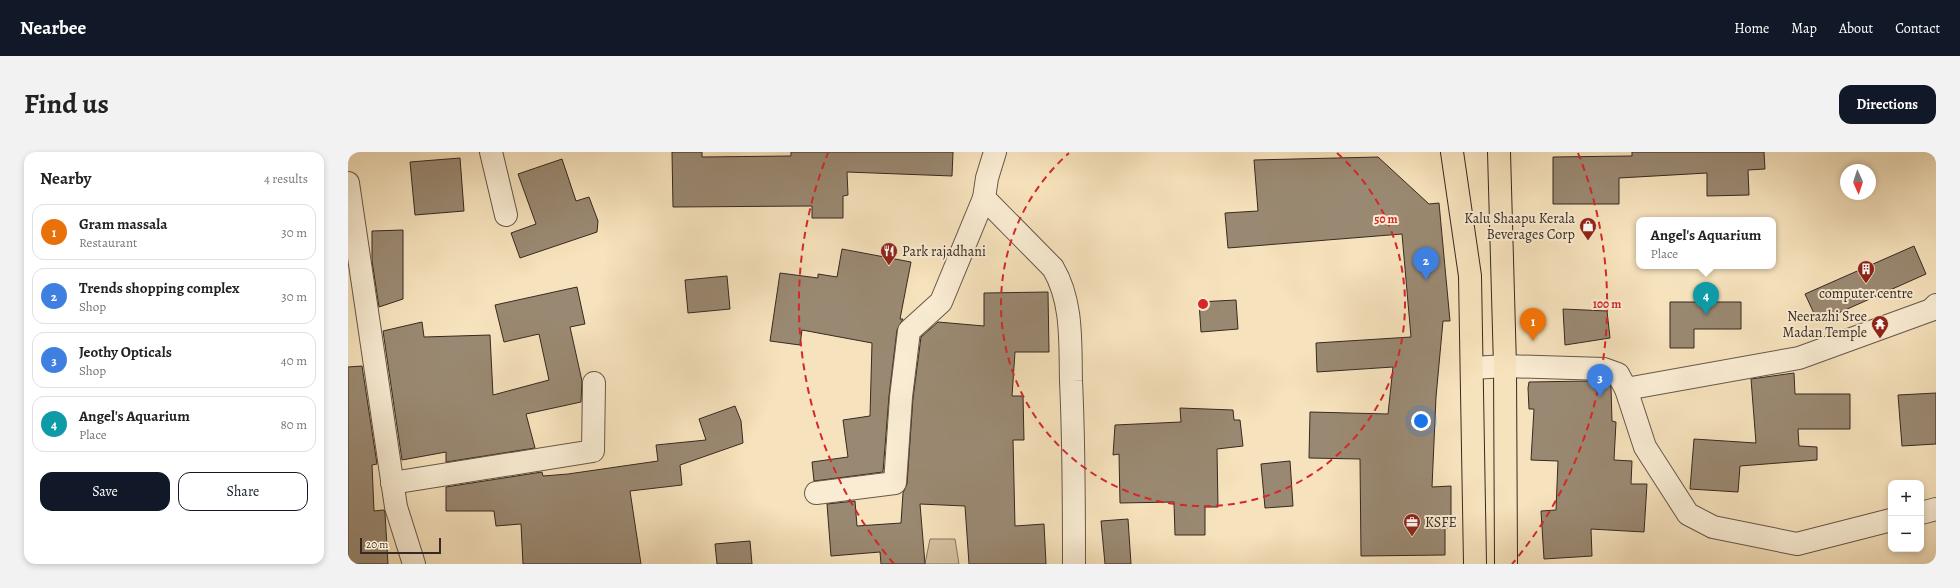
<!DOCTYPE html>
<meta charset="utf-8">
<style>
:root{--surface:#fff;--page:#f2f2f2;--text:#222;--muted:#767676;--line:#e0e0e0;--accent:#111827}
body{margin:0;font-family:Alegreya,serif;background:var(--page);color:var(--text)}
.controls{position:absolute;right:12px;bottom:12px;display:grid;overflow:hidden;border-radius:8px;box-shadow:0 2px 6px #0003}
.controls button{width:36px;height:36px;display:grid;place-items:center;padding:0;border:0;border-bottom:1px solid var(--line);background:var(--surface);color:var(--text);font:20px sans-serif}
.compass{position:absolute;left:1492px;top:12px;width:36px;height:36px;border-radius:50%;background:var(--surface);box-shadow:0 2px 6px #0003;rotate:177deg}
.scale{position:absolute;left:12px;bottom:10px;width:81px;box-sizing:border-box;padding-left:4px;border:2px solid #372921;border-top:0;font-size:11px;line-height:14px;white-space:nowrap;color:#372921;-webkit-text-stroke:3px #f9ecd3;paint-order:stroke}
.you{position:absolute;left:1073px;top:269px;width:14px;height:14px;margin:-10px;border:3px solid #fff;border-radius:50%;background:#1a73e8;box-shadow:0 0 0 6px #1a73e833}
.badge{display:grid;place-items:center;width:26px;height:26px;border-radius:50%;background:var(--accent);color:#fff;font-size:13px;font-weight:700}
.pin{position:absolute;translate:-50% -33px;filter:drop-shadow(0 1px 2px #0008)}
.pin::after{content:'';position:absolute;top:21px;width:14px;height:12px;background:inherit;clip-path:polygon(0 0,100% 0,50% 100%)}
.popup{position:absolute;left:1288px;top:65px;width:140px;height:52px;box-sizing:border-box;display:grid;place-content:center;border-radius:8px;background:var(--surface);filter:drop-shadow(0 1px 3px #0005);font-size:13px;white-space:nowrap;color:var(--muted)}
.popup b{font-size:15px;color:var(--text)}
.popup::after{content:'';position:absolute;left:50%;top:100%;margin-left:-8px;border:8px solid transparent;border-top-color:var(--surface)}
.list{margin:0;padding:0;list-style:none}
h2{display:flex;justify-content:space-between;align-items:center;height:52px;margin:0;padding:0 16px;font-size:17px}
h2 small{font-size:13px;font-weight:400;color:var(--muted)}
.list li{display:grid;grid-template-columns:26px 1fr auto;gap:12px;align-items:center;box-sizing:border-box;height:56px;margin:0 8px 8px;padding:0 8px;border:1px solid var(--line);border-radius:12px}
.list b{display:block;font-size:15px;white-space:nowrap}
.list p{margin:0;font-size:13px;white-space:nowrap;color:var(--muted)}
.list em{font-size:13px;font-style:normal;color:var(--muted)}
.actions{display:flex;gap:8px;padding:12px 16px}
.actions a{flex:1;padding:9px 0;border:1px solid var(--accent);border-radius:12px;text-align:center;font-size:14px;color:var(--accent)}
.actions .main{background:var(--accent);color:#fff}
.map{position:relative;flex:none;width:1588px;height:412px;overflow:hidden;border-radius:12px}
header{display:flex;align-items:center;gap:24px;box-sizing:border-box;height:56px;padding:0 20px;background:var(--accent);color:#fff}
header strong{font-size:19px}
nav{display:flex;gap:22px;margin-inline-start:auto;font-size:14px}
.intro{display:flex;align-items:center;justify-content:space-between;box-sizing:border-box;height:96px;padding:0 24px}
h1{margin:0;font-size:28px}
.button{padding:10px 18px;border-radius:12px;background:var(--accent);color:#fff;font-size:14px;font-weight:700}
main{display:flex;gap:24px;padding:0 24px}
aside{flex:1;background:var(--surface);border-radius:12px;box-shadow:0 2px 6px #0003}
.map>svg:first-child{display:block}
</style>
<header>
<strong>Nearbee</strong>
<nav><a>Home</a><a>Map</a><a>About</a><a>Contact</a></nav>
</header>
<div class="intro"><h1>Find us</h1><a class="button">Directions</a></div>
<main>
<aside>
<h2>Nearby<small>4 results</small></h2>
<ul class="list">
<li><span class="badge" style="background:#e8710a">1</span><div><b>Gram massala</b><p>Restaurant</p></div><em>30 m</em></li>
<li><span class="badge" style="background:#3f7fe0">2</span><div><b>Trends shopping complex</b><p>Shop</p></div><em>30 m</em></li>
<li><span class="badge" style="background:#3f7fe0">3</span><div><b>Jeothy Opticals</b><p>Shop</p></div><em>40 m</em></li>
<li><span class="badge" style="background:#0f9aa8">4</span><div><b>Angel's Aquarium</b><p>Place</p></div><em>80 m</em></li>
</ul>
<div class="actions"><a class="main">Save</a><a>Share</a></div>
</aside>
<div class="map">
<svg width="1588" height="412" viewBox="0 0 1588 412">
<rect width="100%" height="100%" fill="#f6e2bc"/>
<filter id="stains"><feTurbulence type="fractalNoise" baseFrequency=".005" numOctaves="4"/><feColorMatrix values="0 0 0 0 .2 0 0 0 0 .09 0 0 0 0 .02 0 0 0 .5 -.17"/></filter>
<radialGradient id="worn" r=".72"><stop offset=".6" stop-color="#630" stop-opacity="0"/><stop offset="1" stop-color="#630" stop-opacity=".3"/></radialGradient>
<polygon fill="#d6c3a2" stroke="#867662" points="582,387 607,387 611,412 577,412"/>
<g fill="#9a8972" stroke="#372921">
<polygon points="324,0 354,0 354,5 443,4 443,0 605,0 604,24 499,20 500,43 495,44 495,66 464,66 464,54 325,55"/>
<polygon points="1284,0 1416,0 1417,17 1400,18 1401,43 1359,44 1359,21 1271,26 1271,52 1205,52 1205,5 1284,4"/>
<polygon points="1030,5 1081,52 1091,51 1102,169 1095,169 1088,245 1084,335 1103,334 1103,376 1097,376 1097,403 1013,404 1012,307 961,306 962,260 1040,262 1045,215 969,220 968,191 1063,185 1054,82 880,96 877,61 910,59 906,8"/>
<polygon points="112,6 116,59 67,63 62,10"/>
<polygon points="214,7 228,49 241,45 250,69 249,80 172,106 163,81 188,72 170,22"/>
<polygon points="55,78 55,147 31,155 24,109 24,79"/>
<polygon points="1566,94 1578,122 1470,170 1457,142"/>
<polygon points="494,97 563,110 552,167 555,167 549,178 541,244 535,320 466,329 464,310 500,305 495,268 522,264 524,191 454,178 452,193 422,189 432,121 470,126 470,122 489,125"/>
<polygon points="379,124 382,157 340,161 337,128"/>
<polygon points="229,135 237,172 222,175 234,229 233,250 178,262 187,296 98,310 98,300 54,308 35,179 74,170 76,185 142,183 145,243 201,228 191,182 156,190 147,153"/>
<polygon points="700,140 701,200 667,200 664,244 675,244 676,288 665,288 667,374 696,372 698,412 621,412 617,354 572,352 577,412 533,412 532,400 483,404 479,352 507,349 509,374 553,371 555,341 559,332 565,246 573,185 590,170 636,174 636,141"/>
<polygon points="888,148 890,177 853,180 851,150"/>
<polygon points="1322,150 1393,150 1393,177 1346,177 1346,196 1322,196"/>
<polygon points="1215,157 1259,159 1262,186 1217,193"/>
<polygon points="14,214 29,312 24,313 26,359 36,358 37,361 40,412 0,412 0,215"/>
<polygon points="1446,221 1447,242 1502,242 1502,277 1450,277 1451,294 1469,295 1469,308 1392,314 1390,340 1342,337 1346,287 1408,291 1403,227"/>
<polygon points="1240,229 1254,229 1261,232 1263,235 1264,269 1268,270 1266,308 1284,309 1283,332 1299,332 1296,380 1243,377 1244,404 1196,407 1193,359 1208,358 1210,309 1183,308 1186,257 1181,257 1180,236 1181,230"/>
<polygon points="1588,241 1588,292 1554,294 1550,243"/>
<polygon points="387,254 393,269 395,291 332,313 334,333 282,339 293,412 175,412 173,372 148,374 146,359 98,359 98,335 194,320 195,324 220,322 310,309 308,293 358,288 351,267"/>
<polygon points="832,256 885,258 886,268 892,268 895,294 869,297 870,355 857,355 857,383 827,383 826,350 772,351 771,302 765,303 767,273 833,270"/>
<polygon points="942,309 945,354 917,356 913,312"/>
<polygon points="780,367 783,412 757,412 753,369"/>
<polygon points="402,389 404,412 369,412 367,392"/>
</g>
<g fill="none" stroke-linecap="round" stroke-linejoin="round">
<defs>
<g id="minor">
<polyline points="143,0 158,63"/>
<polyline points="0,31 48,355 66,412"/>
<path d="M636 46 705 116C725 150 722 190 723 229 726 290 726 351 726 412"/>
<polyline points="1125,216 1157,214 1256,217 1270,222 1278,237 1297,295 1340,362 1365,375 1449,392 1543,368"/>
<polyline points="1278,237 1451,206 1583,158 1588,153"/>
<polyline points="44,331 245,299 246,231"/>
<polyline points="468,341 547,331 553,245 561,179 593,150 636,46 639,26 647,0"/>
<polyline points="1573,361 1588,357"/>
</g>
<g id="primary">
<polyline points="1104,0 1122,124 1127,412"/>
<polyline points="1151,0 1157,214 1158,412"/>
</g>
</defs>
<use href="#minor" stroke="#675748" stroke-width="24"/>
<use href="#primary" stroke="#372921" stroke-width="24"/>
<use href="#minor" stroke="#f9ecd3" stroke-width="22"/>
<use href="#primary" stroke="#f6e2bc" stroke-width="22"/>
</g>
<g fill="none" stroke="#d62828" stroke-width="2" stroke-dasharray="7 5">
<path d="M989 1A202 202 0 1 1 721 1"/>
<path d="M546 412A404 404 0 0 1 480 1M1230 1A404 404 0 0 1 1164 412"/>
</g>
<defs>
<symbol id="shop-pin" viewBox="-11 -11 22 30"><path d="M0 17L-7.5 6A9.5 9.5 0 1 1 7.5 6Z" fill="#8f2418" stroke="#f9ecd3"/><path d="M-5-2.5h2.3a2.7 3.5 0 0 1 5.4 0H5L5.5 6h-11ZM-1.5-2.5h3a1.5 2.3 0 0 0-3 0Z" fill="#fff"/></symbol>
<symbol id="restaurant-pin" viewBox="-11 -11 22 30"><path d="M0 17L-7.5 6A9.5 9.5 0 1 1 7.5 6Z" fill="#8f2418" stroke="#f9ecd3"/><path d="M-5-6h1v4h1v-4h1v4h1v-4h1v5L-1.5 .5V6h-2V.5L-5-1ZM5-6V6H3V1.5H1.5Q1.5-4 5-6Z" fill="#fff"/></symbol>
<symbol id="building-pin" viewBox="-11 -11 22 30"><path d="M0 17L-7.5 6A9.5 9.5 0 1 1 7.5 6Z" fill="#8f2418" stroke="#f9ecd3"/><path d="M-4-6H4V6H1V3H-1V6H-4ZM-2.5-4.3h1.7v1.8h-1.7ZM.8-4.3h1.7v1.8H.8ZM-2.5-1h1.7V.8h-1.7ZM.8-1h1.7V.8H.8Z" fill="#fff"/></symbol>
<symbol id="temple-pin" viewBox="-11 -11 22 30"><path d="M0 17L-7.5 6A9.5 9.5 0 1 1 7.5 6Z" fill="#8f2418" stroke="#f9ecd3"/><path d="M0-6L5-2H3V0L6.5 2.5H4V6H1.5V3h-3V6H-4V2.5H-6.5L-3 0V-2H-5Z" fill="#fff"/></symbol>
<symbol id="office-pin" viewBox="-11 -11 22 30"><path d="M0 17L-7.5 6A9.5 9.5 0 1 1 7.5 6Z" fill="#8f2418" stroke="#f9ecd3"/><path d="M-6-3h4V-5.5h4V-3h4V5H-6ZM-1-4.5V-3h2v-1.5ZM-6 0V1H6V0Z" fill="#fff"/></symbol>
</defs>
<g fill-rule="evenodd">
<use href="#shop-pin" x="1230" y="64" width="20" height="27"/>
<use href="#restaurant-pin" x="531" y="89" width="20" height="27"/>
<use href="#building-pin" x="1508" y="107" width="20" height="27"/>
<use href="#temple-pin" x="1522" y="162" width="20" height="27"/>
<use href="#office-pin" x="1054" y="360" width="20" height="27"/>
</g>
<g text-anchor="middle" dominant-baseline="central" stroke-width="4" stroke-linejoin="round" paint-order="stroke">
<g font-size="14" fill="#372921" stroke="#f9ecd3" text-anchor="end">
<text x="1227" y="66">Kalu Shaapu Kerala<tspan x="1227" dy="16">Beverages Corp</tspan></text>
<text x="554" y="99" text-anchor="start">Park rajadhani</text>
<text x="1518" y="141" text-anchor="middle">computer centre</text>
<text x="1519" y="164">Neerazhi Sree<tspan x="1519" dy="16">Madan Temple</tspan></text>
<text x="1077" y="370" text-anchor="start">KSFE</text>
</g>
</g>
<circle cx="855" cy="152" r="6" fill="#d62828" stroke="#f9ecd3" stroke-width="2"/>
<g font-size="12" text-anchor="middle" font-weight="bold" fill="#d62828" stroke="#f9ecd3" stroke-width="4" stroke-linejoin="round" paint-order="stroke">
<text x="1038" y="71">50 m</text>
<text x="1259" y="156">100 m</text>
</g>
<rect width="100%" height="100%" filter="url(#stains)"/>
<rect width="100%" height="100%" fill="url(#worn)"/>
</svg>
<div class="controls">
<button>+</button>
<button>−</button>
</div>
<svg class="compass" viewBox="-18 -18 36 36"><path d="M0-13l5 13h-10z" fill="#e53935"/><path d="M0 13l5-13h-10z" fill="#767676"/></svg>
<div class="scale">20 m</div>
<div class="you"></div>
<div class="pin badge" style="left:1185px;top:189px;background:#e8710a">1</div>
<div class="pin badge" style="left:1078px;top:128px;background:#3f7fe0">2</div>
<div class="pin badge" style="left:1252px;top:245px;background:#3f7fe0">3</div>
<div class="pin badge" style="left:1358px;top:163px;background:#0f9aa8">4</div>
<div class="popup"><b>Angel's Aquarium</b>Place</div>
</div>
</main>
